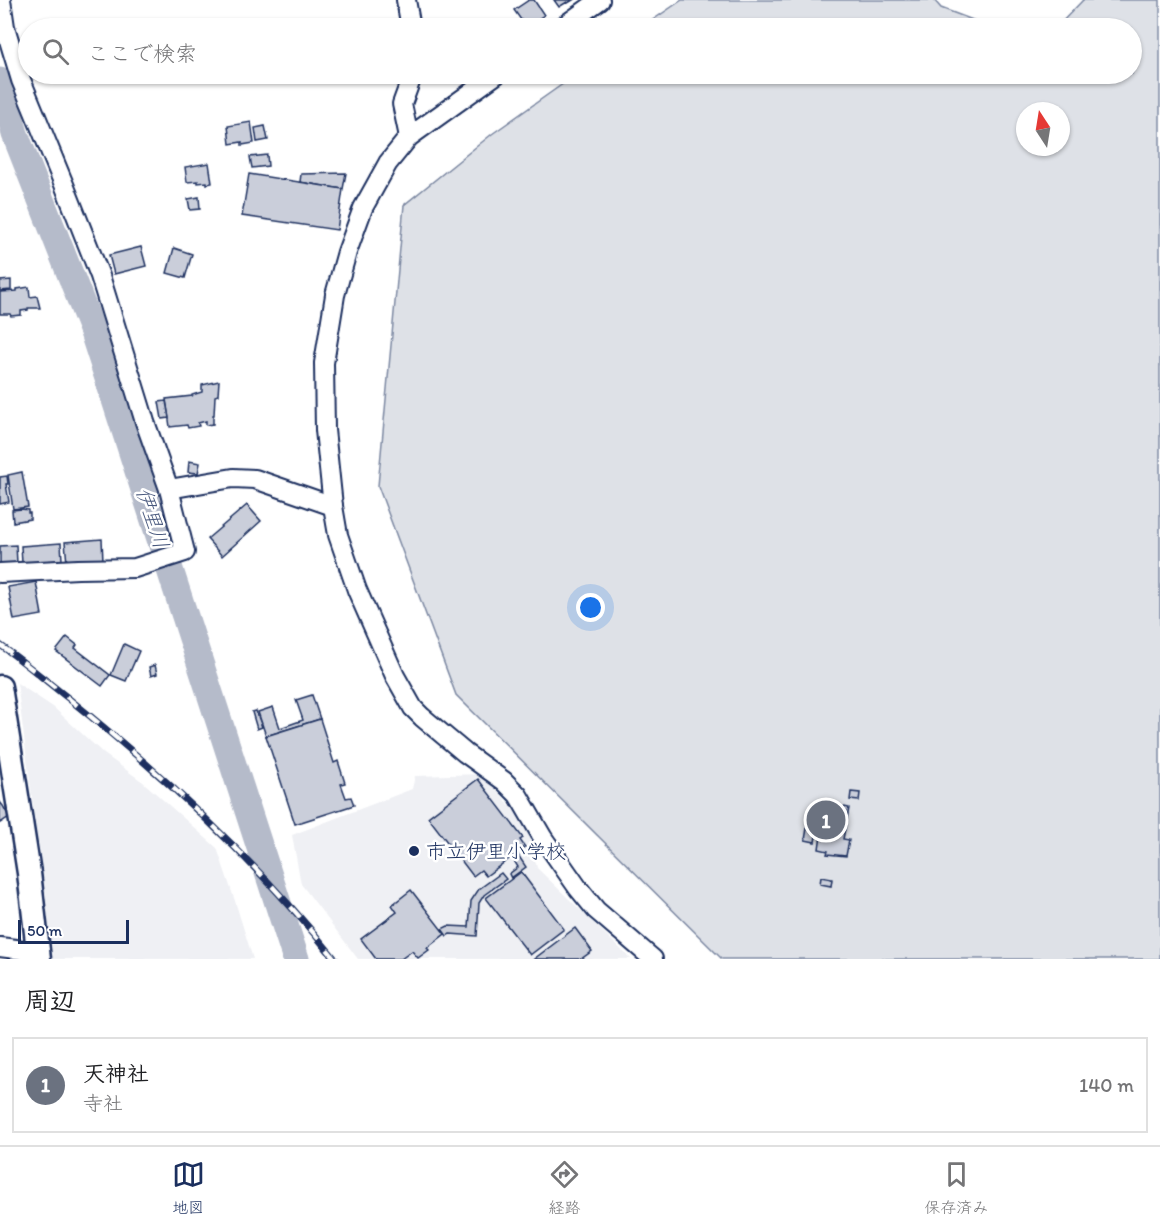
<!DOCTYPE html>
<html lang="ja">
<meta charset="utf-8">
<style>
:root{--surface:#fff;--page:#f6f6f6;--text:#202124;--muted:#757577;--line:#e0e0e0;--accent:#1b2f5e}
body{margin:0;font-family:Itim,"Klee One",sans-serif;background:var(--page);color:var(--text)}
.compass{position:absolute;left:1016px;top:102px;width:54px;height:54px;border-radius:50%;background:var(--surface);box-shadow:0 2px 4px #0004;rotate:348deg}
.scale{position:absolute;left:18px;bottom:15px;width:111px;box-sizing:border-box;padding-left:6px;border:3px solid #1b2f5e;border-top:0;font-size:16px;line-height:21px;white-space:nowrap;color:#1b2f5e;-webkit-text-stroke:4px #fff;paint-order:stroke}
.you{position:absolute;left:591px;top:608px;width:21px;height:21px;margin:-15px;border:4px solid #fff;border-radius:50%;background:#1a73e8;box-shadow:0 0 0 9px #1a73e833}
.badge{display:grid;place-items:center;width:39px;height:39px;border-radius:50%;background:var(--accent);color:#fff;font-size:20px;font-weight:700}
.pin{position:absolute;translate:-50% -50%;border:3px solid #fff;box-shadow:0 2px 6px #0006}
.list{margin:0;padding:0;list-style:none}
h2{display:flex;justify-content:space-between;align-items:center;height:78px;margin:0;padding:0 24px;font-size:26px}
h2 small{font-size:20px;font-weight:400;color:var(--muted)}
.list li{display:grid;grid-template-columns:39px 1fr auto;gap:18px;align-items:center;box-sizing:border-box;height:96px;margin:0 12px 12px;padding:0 12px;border:2px solid var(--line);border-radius:0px}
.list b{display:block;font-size:22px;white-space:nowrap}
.list p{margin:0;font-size:20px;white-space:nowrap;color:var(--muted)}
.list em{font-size:20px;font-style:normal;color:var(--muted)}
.icon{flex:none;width:33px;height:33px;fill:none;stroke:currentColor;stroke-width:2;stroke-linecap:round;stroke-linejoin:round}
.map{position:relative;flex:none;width:1160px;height:959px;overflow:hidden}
.search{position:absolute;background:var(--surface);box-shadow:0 2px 4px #0004;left:18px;right:18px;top:18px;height:66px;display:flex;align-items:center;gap:15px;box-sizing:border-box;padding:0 21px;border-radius:33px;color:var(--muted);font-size:22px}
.sheet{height:186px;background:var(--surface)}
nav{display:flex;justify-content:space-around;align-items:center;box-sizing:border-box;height:84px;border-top:2px solid var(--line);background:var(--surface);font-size:16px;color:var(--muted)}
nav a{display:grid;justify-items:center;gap:3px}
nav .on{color:var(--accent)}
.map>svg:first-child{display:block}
</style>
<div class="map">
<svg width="1160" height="959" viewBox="0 0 1160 959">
<rect width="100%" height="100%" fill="#fff"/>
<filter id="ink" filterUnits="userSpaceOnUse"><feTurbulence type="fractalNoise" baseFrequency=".0167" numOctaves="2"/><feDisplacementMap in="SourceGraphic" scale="12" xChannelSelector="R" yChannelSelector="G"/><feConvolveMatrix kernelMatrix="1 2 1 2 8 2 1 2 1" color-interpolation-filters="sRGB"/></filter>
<g filter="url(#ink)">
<g fill="#eff0f4">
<polygon points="17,683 53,707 104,754 143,782 217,848 235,901 253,959 53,959"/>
<polygon points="484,774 529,829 537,868 631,959 358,959 301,884 292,835 412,789 415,776"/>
</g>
<g fill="#dee1e7" stroke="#7c88a2" stroke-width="1.5" fill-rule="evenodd">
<polygon points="682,0 934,0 941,8 994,28 641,28"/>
<path d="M1083 0H1160V959H722L456 695 378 486 404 205 492 134 577 74H1132V28H1056ZM1025 111H1061V147H1025Z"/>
</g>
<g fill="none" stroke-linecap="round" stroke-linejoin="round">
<polyline stroke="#b5bbca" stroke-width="27" points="0,81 15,134 93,332 296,959"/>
</g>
<g fill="#caceda" stroke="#1b2f5e" stroke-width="1.5">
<polygon points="529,0 534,0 544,15 526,27 514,10"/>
<polygon points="554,0 573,0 568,3 567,2 559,7"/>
<polygon points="251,122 254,143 242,145 242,142 230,144 228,126"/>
<polygon points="265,126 268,140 257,142 255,128"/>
<polygon points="267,155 268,166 252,168 250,157"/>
<polygon points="209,163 212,183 207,184 207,182 198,183 198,181 187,182 185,167"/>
<polygon points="346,173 343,189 300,182 301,174"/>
<polygon points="249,174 343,189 337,230 242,216"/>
<polygon points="199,197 200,209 190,210 188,199"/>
<polygon points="141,247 146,266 114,274 109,255"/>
<polygon points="174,248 192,254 185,278 167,273"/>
<polygon points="11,280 11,290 0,291 0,281"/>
<polygon points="29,287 30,297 37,296 40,308 28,308 28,310 21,311 21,315 11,316 10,314 0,314 0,292 17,291 17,289"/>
<polygon points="219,381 218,395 215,396 214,415 213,415 213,424 206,425 206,421 198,423 199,426 188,428 187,425 170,427 166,399 192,396 192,395 202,392 202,385"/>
<polygon points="166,401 169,418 162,419 159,402"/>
<polygon points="189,461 200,463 198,473 188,472"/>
<polygon points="22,472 28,507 13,509 8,475"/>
<polygon points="7,476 8,484 6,484 9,502 0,504 0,477"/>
<polygon points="247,505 261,521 222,556 207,539"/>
<polygon points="22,509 28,510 28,513 30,513 30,519 13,522 12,510"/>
<polygon points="102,539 103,561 67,563 65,542"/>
<polygon points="61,543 62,560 22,563 21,546"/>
<polygon points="16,545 17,563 0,564 0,546"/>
<polygon points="36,582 42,615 14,620 8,587"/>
<polygon points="67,637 77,645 75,648 110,675 102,686 56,651"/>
<polygon points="124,644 139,651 126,681 111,675"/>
<polygon points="155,665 157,674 151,676 149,667"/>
<polygon points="312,695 320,719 266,736 258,712 273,707 280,728 303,720 296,700"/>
<polygon points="256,711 262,727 257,729 252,712"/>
<polygon points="320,719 334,763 338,761 345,783 341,784 346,798 351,797 354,805 295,824 266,736"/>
<polygon points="478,779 523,838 520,840 525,847 486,876 481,870 473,876 428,817"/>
<polygon points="851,792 860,793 859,801 850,800"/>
<polygon points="0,802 3,806 9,817 0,823"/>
<polygon points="835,805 849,808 843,839 849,840 846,856 827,854 828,851 819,849 821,835 829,837"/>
<polygon points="810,811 820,813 815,842 805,840"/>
<polygon points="518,855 526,867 511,878 509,874 518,867 513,859"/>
<polygon points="521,872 564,929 530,955 486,898"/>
<polygon points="501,873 506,879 484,895 479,903 477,936 450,934 447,936 442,929 448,926 469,927 471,901 479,889"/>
<polygon points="821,877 832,879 831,886 820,884"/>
<polygon points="411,890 445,934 427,948 429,950 418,958 412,951 401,959 376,959 361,939 397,912 392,905"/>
<polygon points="575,928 592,951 581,959 534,959"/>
</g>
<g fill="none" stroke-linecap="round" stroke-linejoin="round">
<defs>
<g id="minor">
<polyline points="406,0 411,28"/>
<polyline points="561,28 600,0"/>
<polyline points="497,74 409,137 388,163 363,208 347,252 335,295 324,363 325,430 333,506 338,535 357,590 395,676 413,708 422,717 465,753 504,781 518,795 543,838 578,888 596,910 653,959"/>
<polyline points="409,137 402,104 413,74"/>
<polyline points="169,489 233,478 255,479 333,506"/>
<polyline points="0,573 78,569 135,568 185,552 169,489 145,422 100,276 63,182 21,80 5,27 1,0"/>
<polyline points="0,947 39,952"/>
</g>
<polyline id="major" points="0,687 29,873 39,959"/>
</defs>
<use href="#minor" stroke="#1b2f5e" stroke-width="22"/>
<use href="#major" stroke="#1b2f5e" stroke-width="27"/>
<use href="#minor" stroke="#fff" stroke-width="18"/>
<use href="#major" stroke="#fff" stroke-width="22"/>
<defs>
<path id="rail" d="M0 645C23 661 45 680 68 698 165 776 257 862 335 959"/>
</defs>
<use href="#rail" stroke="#1b2f5e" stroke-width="7"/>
<use href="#rail" stroke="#fff" stroke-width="4.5" stroke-dasharray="14" stroke-linecap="butt"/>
</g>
</g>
<circle fill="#1b2f5e" stroke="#fff" stroke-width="2" cx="414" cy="851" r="6"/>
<g text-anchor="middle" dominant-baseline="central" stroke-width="5" stroke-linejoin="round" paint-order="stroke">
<g font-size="20" fill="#1b2f5e" stroke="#fff" text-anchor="start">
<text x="426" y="851">市立伊里小学校</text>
</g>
<g font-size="21" font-style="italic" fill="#49597e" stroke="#fff">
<text transform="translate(153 518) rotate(72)">伊里川</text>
</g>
</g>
</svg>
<svg class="compass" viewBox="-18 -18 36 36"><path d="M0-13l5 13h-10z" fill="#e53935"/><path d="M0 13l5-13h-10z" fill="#757577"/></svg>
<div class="scale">50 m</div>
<div class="you"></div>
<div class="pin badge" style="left:826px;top:820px;background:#6b7280">1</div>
<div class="search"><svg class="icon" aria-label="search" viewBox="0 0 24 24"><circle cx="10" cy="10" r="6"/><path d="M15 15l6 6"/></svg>ここで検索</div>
</div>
<section class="sheet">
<h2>周辺<small></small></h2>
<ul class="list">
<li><span class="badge" style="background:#6b7280">1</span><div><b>天神社</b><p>寺社</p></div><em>140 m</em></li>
</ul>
</section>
<nav>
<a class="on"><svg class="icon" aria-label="map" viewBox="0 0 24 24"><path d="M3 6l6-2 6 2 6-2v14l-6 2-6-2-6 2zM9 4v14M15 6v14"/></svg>地図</a>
<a><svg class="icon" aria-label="directions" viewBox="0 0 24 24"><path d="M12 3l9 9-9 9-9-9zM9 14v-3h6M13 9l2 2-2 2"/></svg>経路</a>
<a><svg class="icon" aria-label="saved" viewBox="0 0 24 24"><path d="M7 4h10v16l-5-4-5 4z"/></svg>保存済み</a>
</nav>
